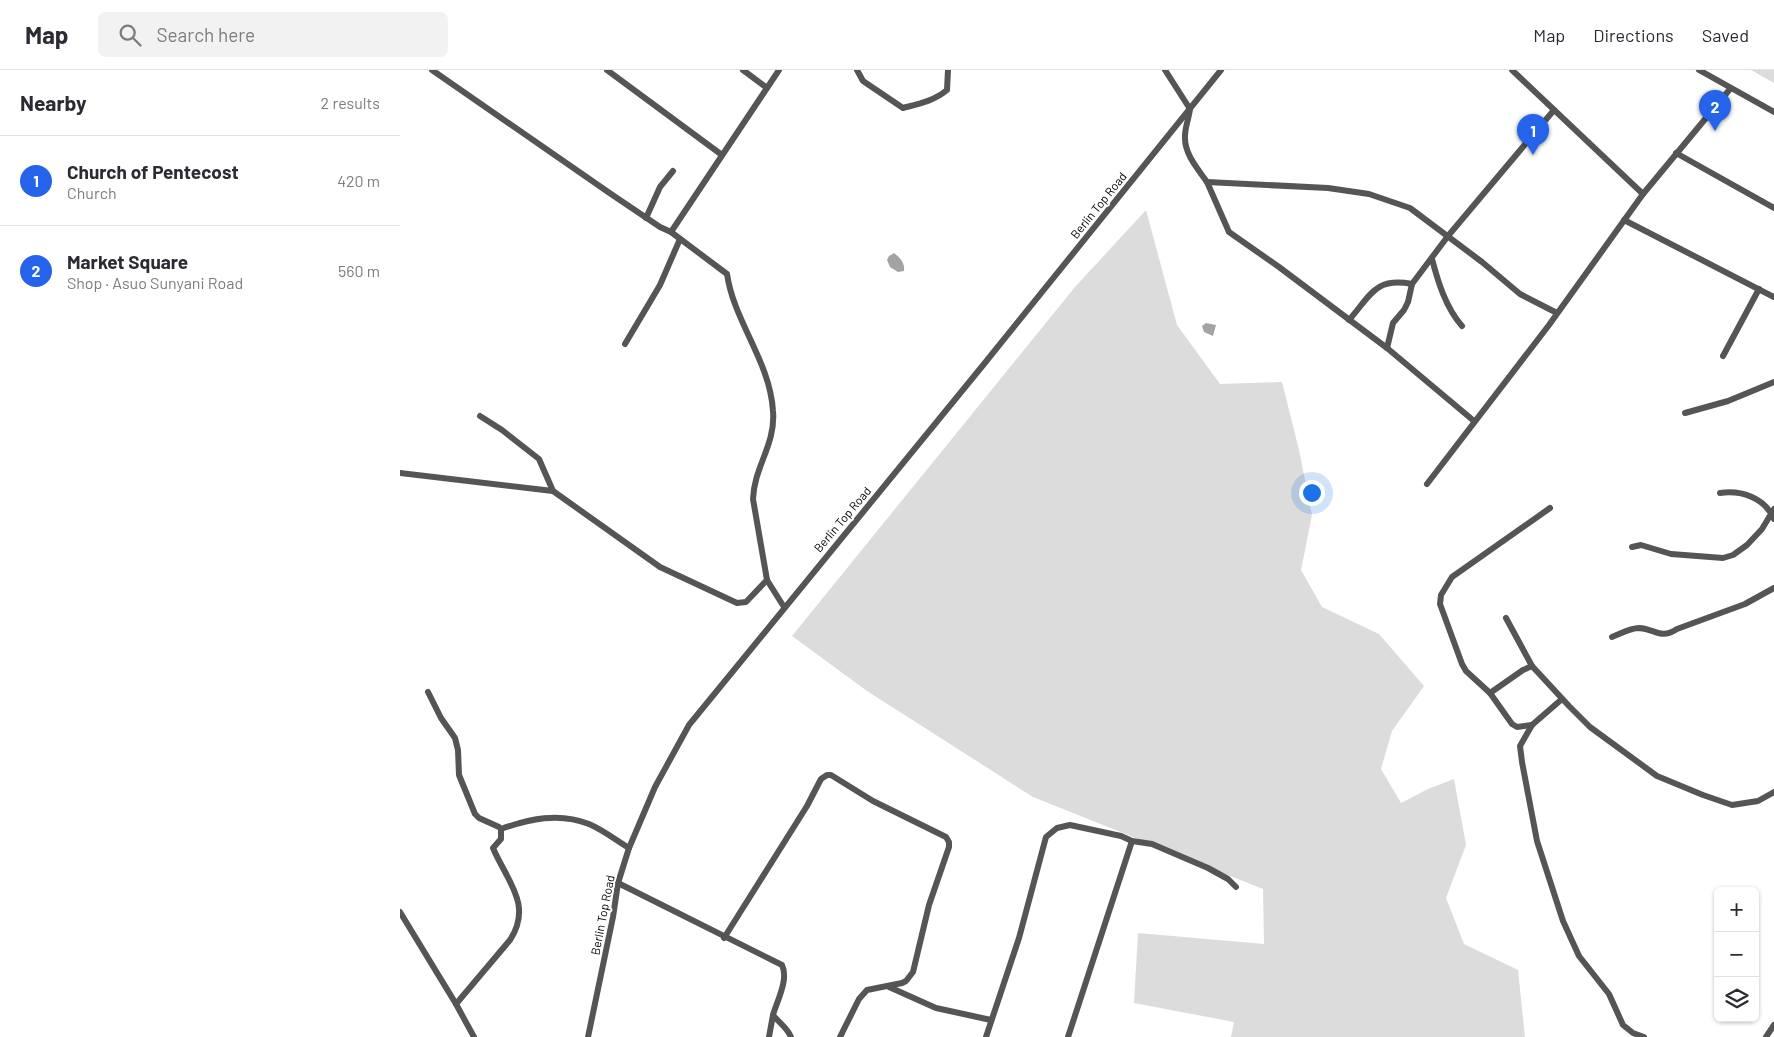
<!DOCTYPE html>
<meta charset="utf-8">
<style>
:root{--surface:#fff;--page:#f2f2f3;--text:#2b2b33;--muted:#7c7c81;--line:#e1e1e2;--accent:#2563eb}
body{margin:0;font-family:Barlow,sans-serif;background:var(--page);color:var(--text)}
.controls{position:absolute;right:15px;bottom:15px;display:grid;overflow:hidden;border-radius:8px;box-shadow:0 1px 4px #0004}
.controls button{width:45px;height:45px;display:grid;place-items:center;padding:0;border:0;border-bottom:1px solid var(--line);background:var(--surface);color:var(--text);font:25px sans-serif}
.you{position:absolute;left:911px;top:422px;width:18px;height:18px;margin:-12px;border:4px solid #fff;border-radius:50%;background:#1a73e8;box-shadow:0 0 0 8px #1a73e833}
.badge{display:grid;place-items:center;width:32px;height:32px;border-radius:50%;background:var(--accent);color:#fff;font-size:16px;font-weight:700}
.pin{position:absolute;translate:-50% -41px;filter:drop-shadow(0 1px 2px #0008)}
.pin::after{content:'';position:absolute;top:26px;width:18px;height:15px;background:inherit;clip-path:polygon(0 0,100% 0,50% 100%)}
.list{margin:0;padding:0;list-style:none}
h2{display:flex;justify-content:space-between;align-items:center;height:65px;margin:0;padding:0 20px;font-size:21px}
h2 small{font-size:16px;font-weight:400;color:var(--muted)}
.list li{display:grid;grid-template-columns:32px 1fr auto;gap:15px;align-items:center;box-sizing:border-box;height:90px;padding:0 20px;border-top:1px solid var(--line)}
.list b{display:block;font-size:19px;white-space:nowrap}
.list p{margin:0;font-size:16px;white-space:nowrap;color:var(--muted)}
.list em{font-size:16px;font-style:normal;color:var(--muted)}
.icon{flex:none;width:28px;height:28px;fill:none;stroke:currentColor;stroke-width:2;stroke-linecap:round;stroke-linejoin:round}
.map{position:relative;flex:none;width:1374px;height:967px;overflow:hidden}
header{display:flex;align-items:center;gap:30px;box-sizing:border-box;height:70px;padding:0 25px;background:var(--surface);border-bottom:1px solid var(--line)}
header strong{font-size:24px}
nav{display:flex;gap:28px;margin-inline-start:auto;font-size:18px}
.search{width:350px;height:45px;background:var(--page);display:flex;align-items:center;gap:12px;box-sizing:border-box;padding:0 18px;border-radius:8px;color:var(--muted);font-size:19px}
main{display:flex}
aside{flex:1;background:var(--surface)}
.map>svg:first-child{display:block}
</style>
<header>
<strong>Map</strong>
<div class="search"><svg class="icon" aria-label="search" viewBox="0 0 24 24"><circle cx="10" cy="10" r="6"/><path d="M15 15l6 6"/></svg>Search here</div>
<nav><a>Map</a><a>Directions</a><a>Saved</a></nav>
</header>
<main>
<aside>
<h2>Nearby<small>2 results</small></h2>
<ul class="list">
<li><span class="badge">1</span><div><b>Church of Pentecost</b><p>Church</p></div><em>420 m</em></li>
<li><span class="badge">2</span><div><b>Market Square</b><p>Shop · Asuo Sunyani Road</p></div><em>560 m</em></li>
</ul>
</aside>
<div class="map">
<svg width="1374" height="967" viewBox="0 0 1374 967">
<rect width="100%" height="100%" fill="#fff"/>
<g fill="#dcdcdc">
<polygon points="1351,0 1374,0 1374,13"/>
<polygon points="746,140 777,255 820,314 882,312 899,380 912,445 901,500 922,537 979,564 1024,616 992,661 981,699 1001,733 1028,719 1054,709 1066,775 1046,828 1064,874 1118,900 1125,967 831,967 834,952 734,933 738,863 864,874 863,819 633,727 467,621 392,566 675,217"/>
</g>
<g fill="#a3a3a3">
<path d="M494 183C500 188 505 192 504 201L498 202 490 197 487 190 489 186Z"/>
<polygon points="806,253 816,255 813,266 804,262 802,256"/>
</g>
<g fill="none" stroke-linecap="round" stroke-linejoin="round">
<g stroke="#555" stroke-width="6">
<path d="M32 0 211 124 260 157 271 162 327 204C334 252 370 291 373 341 376 374 354 397 353 429L367 510 384 537"/>
<polyline points="207,0 322,85"/>
<polyline points="343,0 367,18"/>
<path d="M457 0 463 11 503 38C518 34 534 31 547 20L548 0"/>
<path d="M765 0 790 39C789 48 785 57 785 66 784 84 798 99 807 112"/>
<polyline points="1112,0 1243,124"/>
<polyline points="1299,0 1374,42"/>
<polyline points="1276,83 1374,138"/>
<polyline points="246,148 260,117 273,101"/>
<polyline points="1224,150 1374,227"/>
<polyline points="271,162 379,0"/>
<path d="M1032 189C1038 212 1046 238 1062 256"/>
<polyline points="1012,214 1048,166 1154,40"/>
<path d="M949 250C971 225 975 207 1012 214L1008 232 1004 240 993 253 987 278"/>
<polyline points="225,274 260,215 280,169"/>
<polyline points="1323,286 1359,219"/>
<polyline points="1285,343 1328,331 1374,312"/>
<polyline points="80,346 102,360 139,389 153,421 260,497 337,533 346,532 367,510"/>
<polyline points="1074,351 987,278 879,197 829,162 807,112 928,118 969,124 1010,138 1082,192 1120,224 1157,243"/>
<polyline points="0,403 153,421"/>
<polyline points="1027,414 1149,255 1243,124 1330,19"/>
<path d="M1320 423C1342 420 1365 428 1374 449"/>
<polyline points="1232,477 1241,475 1271,484 1323,488 1333,485 1347,475 1362,459 1374,439"/>
<polyline points="1106,548 1132,596 1169,636 1190,657 1257,706 1303,725 1332,735 1358,731 1374,722"/>
<path d="M1212 567C1220 564 1230 558 1239 558 1256 559 1260 570 1277 559L1345 534 1374 518"/>
<polyline points="1132,596 1123,600 1090,623 1066,601 1062,594 1040,534 1041,525 1052,507 1150,438"/>
<path d="M28 622 41 648 55 668 58 680 59 705 75 744 79 748 99 757 101 759V769L93 778C107 811 133 835 110 870L56 934"/>
<polyline points="1090,623 1112,654 1117,657 1132,655"/>
<polyline points="1162,629 1132,655 1120,676 1122,692 1137,771 1163,851 1179,886 1209,924 1223,955 1233,963 1244,967"/>
<path d="M101 759C129 749 159 742 189 754 203 760 216 770 229 778"/>
<path d="M218 813 382 895C389 909 377 931 373 945 379 953 387 957 391 967"/>
<polyline points="0,842 56,934 74,967"/>
<polyline points="324,868 407,736 421,709 427,705 431,705 473,731 546,767 549,772 549,777 529,835 513,902 506,911 502,913 467,920 459,929 440,967"/>
<polyline points="489,917 536,938 591,950"/>
<polyline points="188,967 213,847 218,813 229,778 255,717 289,655 584,294 821,0"/>
<polyline points="369,967 373,945"/>
<polyline points="586,967 619,868 646,767 657,758 670,755 721,766 732,771 752,774 808,798 828,809 836,817"/>
<polyline points="668,967 732,771"/>
<polyline points="1366,967 1374,955"/>
</g>
</g>
<g text-anchor="middle" dominant-baseline="central" stroke-width="4" stroke-linejoin="round" paint-order="stroke">
<g font-size="12" fill="#000" stroke="#fff">
<text transform="translate(698 135) rotate(-51)">Berlin Top Road</text>
<text transform="translate(442 449) rotate(-50)">Berlin Top Road</text>
<text transform="translate(202 845) rotate(-79)">Berlin Top Road</text>
</g>
</g>
</svg>
<div class="controls">
<button>+</button>
<button>−</button>
<button><svg class="icon" aria-label="layers" viewBox="0 0 24 24"><path d="M12 4l9 5-9 5-9-5zM3 14l9 5 9-5"/></svg></button>
</div>
<div class="you"></div>
<div class="pin badge" style="left:1133px;top:85px">1</div>
<div class="pin badge" style="left:1315px;top:61px">2</div>
</div>
</main>
